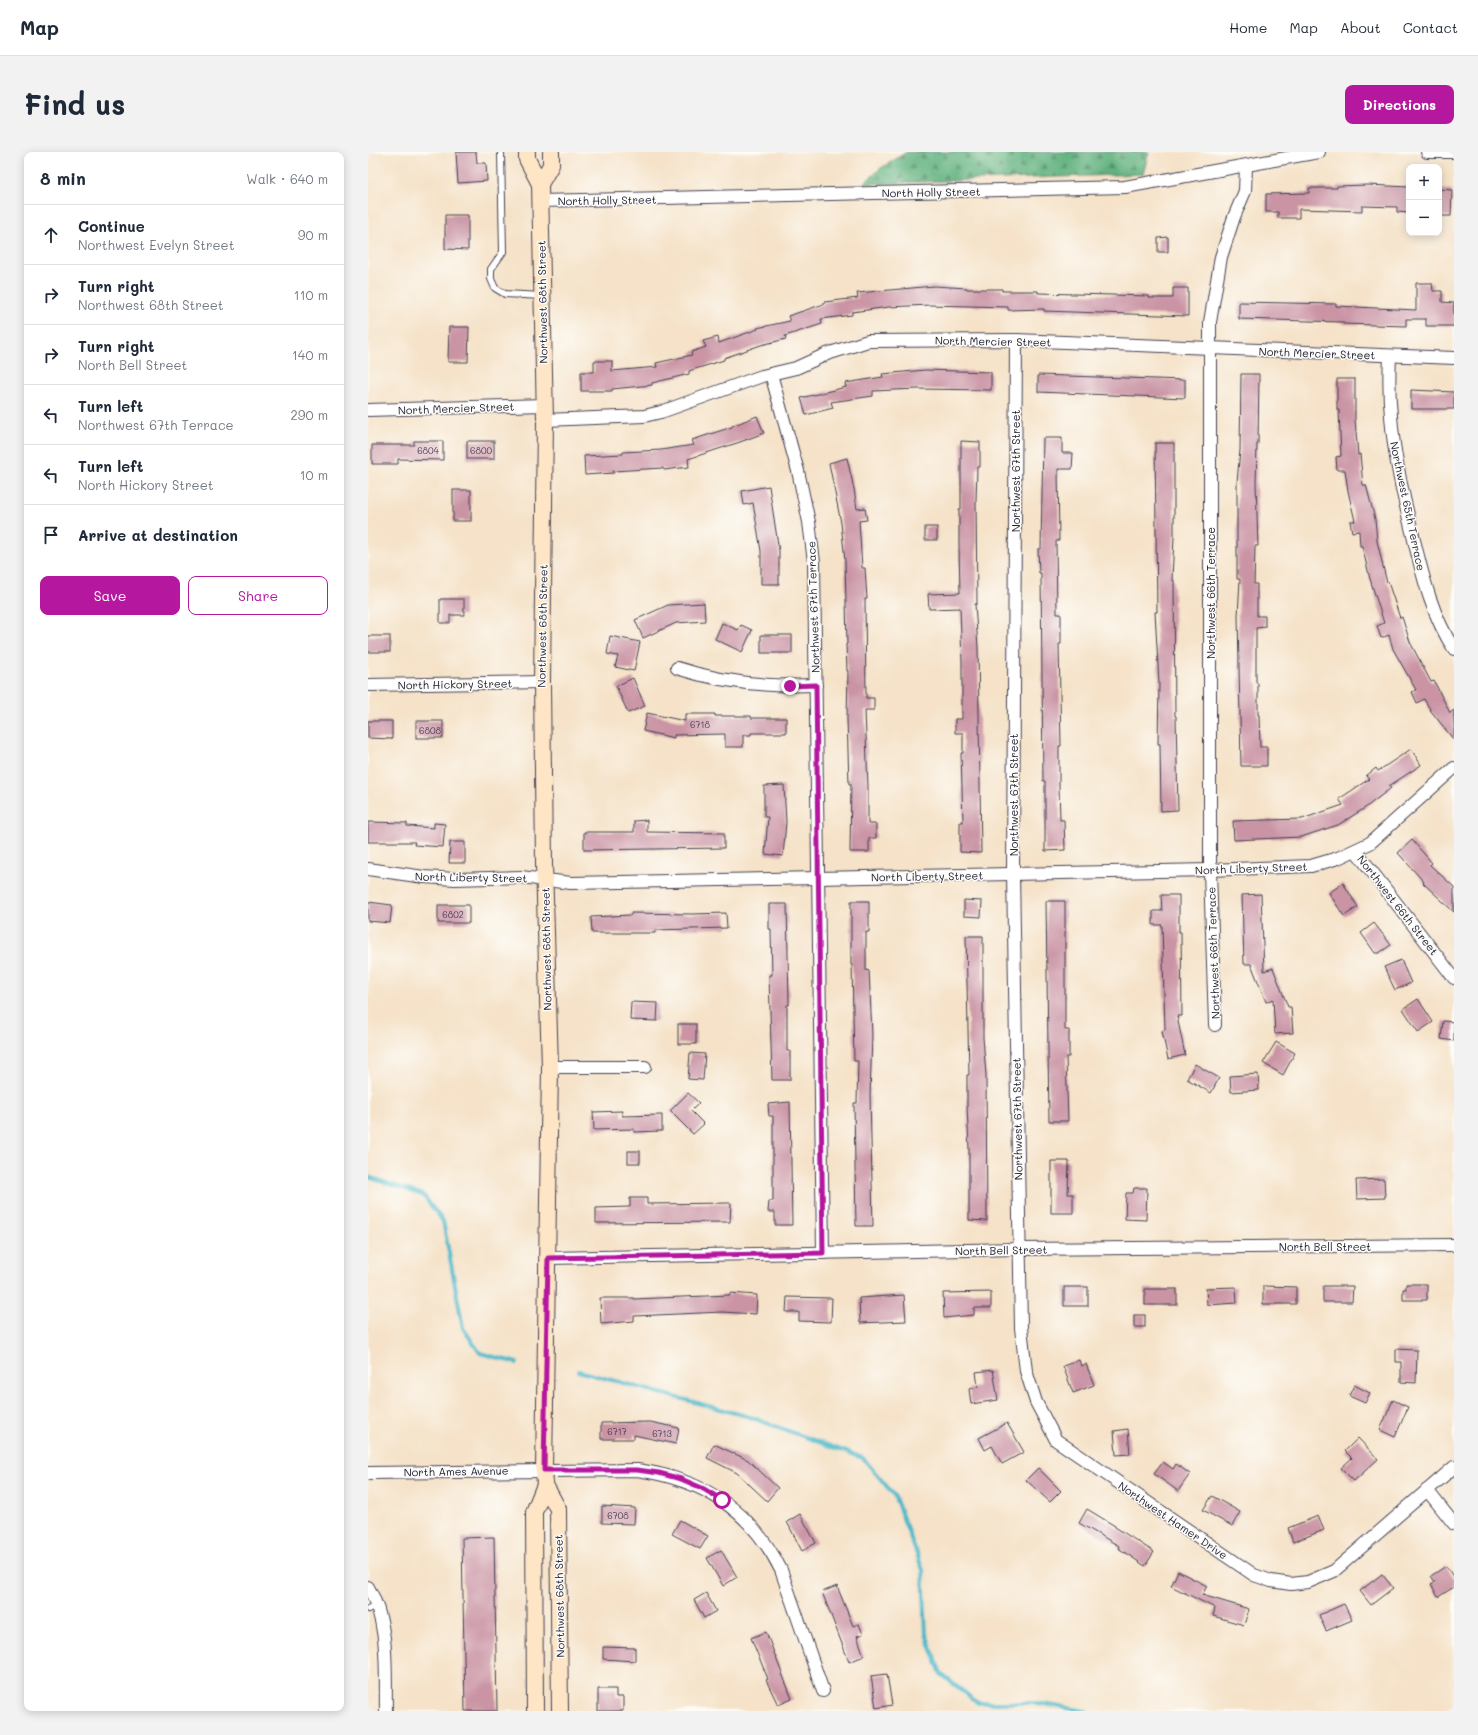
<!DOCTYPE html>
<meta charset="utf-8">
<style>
:root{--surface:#fff;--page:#f2f2f3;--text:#1f2937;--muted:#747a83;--line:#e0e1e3;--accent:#b5179e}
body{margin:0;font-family:Mali,sans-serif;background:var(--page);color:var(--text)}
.controls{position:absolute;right:12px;top:12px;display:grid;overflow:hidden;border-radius:8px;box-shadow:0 2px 10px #0003}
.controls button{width:36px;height:36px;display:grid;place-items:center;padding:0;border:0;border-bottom:1px solid var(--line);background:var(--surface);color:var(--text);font:20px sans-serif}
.stop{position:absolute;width:12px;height:12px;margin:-9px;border:3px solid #b5179e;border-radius:50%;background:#fff}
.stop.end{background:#b5179e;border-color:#fff;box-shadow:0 1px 4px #0008}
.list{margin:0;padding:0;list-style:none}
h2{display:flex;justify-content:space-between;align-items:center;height:52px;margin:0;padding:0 16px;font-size:17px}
h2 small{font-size:13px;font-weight:400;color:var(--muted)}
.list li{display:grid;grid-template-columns:26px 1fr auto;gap:12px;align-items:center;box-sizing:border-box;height:60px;padding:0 16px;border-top:1px solid var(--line)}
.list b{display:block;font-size:15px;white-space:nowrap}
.list p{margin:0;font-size:13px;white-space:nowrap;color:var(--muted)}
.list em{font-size:13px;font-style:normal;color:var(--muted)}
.actions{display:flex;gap:8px;padding:12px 16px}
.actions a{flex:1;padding:9px 0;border:1px solid var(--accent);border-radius:8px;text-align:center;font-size:14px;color:var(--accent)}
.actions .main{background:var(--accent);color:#fff}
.icon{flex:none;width:22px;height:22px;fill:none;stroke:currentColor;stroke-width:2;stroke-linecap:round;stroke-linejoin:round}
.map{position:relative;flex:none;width:1086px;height:1559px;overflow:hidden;border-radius:8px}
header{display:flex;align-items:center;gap:24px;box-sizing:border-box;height:56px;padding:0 20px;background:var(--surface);border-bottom:1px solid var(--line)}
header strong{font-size:19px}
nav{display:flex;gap:22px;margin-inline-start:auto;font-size:14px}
.intro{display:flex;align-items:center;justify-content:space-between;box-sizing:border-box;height:96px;padding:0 24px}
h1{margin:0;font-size:28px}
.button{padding:10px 18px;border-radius:8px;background:var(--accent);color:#fff;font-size:14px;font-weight:700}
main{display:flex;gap:24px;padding:0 24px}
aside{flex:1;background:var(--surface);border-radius:8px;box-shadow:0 2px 10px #0003}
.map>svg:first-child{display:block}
</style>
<header>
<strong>Map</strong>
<nav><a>Home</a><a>Map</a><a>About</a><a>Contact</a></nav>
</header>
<div class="intro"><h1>Find us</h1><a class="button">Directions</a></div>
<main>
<aside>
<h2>8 min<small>Walk · 640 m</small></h2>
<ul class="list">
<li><svg class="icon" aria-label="ahead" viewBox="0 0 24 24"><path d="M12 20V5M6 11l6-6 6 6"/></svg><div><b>Continue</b><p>Northwest Evelyn Street</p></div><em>90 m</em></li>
<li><svg class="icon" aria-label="right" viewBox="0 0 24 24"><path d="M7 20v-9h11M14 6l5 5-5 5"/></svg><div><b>Turn right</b><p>Northwest 68th Street</p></div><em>110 m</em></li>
<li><svg class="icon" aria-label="right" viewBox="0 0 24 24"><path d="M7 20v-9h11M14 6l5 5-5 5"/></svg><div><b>Turn right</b><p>North Bell Street</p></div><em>140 m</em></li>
<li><svg class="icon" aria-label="left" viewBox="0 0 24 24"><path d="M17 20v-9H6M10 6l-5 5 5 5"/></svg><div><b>Turn left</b><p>Northwest 67th Terrace</p></div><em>290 m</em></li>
<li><svg class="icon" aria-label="left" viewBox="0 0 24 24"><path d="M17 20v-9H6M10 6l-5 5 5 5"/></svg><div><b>Turn left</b><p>North Hickory Street</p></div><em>10 m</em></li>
<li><svg class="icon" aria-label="arrive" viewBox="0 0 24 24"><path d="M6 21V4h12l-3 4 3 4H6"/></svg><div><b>Arrive at destination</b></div></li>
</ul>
<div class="actions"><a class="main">Save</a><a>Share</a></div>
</aside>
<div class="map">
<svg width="1086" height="1559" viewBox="0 0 1086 1559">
<defs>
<pattern id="forest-firs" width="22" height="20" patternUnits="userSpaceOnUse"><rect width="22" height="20" fill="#62b27f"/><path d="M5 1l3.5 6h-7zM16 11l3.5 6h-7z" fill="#509069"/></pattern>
</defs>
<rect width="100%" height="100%" fill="#fdfcf7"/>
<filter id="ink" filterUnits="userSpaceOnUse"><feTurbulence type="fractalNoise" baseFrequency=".025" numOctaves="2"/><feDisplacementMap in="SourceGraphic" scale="8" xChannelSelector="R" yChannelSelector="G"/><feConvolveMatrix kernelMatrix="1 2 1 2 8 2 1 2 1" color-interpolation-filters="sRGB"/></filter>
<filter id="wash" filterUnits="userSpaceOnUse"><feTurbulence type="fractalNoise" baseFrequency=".012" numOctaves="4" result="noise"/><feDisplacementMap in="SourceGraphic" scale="16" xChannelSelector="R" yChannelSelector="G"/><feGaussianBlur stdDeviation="0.9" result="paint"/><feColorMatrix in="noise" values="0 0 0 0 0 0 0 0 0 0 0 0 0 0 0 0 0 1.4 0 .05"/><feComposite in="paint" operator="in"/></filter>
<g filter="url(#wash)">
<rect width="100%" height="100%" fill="#f5e2c8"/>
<polygon fill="url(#forest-firs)" stroke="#426a5d" points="539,0 781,0 775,22 495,32 513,16"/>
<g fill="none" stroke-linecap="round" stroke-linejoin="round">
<g stroke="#4db8ca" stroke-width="4">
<polyline points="0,1025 55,1043 75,1069 95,1176 112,1201 149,1211"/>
<polyline points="210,1219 382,1265 495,1306 526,1343 555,1418 558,1482 573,1522 610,1551 669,1551 718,1559"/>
</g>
</g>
<g id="blocks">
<g fill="#ca94a5">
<polygon points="88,0 108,0 109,11 118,11 119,29 90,31"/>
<polygon points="1000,33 1041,35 1041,61 1029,60 1029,55 994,54 994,59 931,57 931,66 910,66 910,60 898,60 898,42 941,41 941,36 969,36 969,34"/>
<polygon points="1071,37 1084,38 1083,64 1071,64"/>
<polygon points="77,63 100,63 100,98 77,97"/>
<polygon points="800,85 800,100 790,100 790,86"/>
<polygon points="1048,131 1064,131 1065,139 1074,139 1074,150 1086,151 1086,174 1058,174 1058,167 1038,167 1038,174 975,172 975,170 871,167 871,150 968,152 968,154 1048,158"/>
<polygon points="566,134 599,136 599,137 634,137 634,139 670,139 670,141 781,144 781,146 805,146 805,136 820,136 820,164 676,159 676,157 640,158 640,155 561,153 521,155 484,160 484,163 453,167 454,172 417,184 418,187 393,193 356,206 356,208 321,219 321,222 284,231 284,233 244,237 244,239 213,239 213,220 226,220 226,209 244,209 244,219 289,215 288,211 324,203 323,200 338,195 335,189 350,185 351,191 390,177 389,176 422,169 420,164 456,152 456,150 490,146 489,141"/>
<polygon points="81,175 101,175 100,210 80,210"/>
<polygon points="557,218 623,220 623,238 549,237 505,239 505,244 463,250 465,256 438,263 433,246 478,235 477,231 515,225 514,222"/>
<polygon points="873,222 891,222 890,292 889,292 888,331 890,394 887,394 886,432 889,432 889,464 897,464 897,475 888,476 888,531 890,531 890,563 891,563 892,595 899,595 899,614 873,614 870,464 872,427 869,427 869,330 872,298"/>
<polygon points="670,223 817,228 817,246 670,240"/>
<polygon points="969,227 987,227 987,268 990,303 992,302 995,333 998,333 1007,367 1009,389 1019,431 1020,430 1032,466 1034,465 1042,490 1063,530 1066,529 1082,561 1086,558 1086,588 1063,559 1056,547 1049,551 1044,540 1048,538 1025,497 1021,483 1013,486 1009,474 1016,471 1002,427 994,394 992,394 991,379 984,380 982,369 987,369 980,339 977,318 969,318 968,305 973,304 971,258 969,258"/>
<polygon points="1043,238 1086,240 1086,257 1043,257"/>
<polygon points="389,264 396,281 372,290 320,307 321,315 296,318 295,316 245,319 246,321 217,323 216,304 255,302 255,300 293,298 326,293 324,288 364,275 364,274"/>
<polygon points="675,286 694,286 694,301 705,301 704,317 690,317 691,389 688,389 689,462 693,462 693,492 691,492 693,594 691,594 691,635 692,668 696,668 697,698 677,699 677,629 675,629 673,421 671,421 670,397 673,397"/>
<polygon points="46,289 75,289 75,308 30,307 30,312 4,312 4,293 46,293"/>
<rect x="99" y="289" width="27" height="18"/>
<polygon points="593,289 612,290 612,315 609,315 608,349 609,452 607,452 610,496 613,701 592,700 592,670 595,670 593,601 595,601 595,581 587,581 587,567 594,567 594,510 592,456 561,457 560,442 592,441 591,394 591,357 593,357"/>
<polygon points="787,291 806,291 806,385 804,428 806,428 807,564 808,564 810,658 793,659 792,592 790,592 791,531 787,460 789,460"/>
<polygon points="479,306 486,337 489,357 497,356 499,368 491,369 494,416 497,416 499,447 497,447 498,546 506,546 506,558 497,558 500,635 500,672 508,672 508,686 501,686 501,700 482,700 483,632 481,632 479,566 480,519 479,519 478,492 479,492 477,409 473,371 461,311"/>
<polygon points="401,334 411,399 411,432 393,432 393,399 385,351 376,353 374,339"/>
<rect x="85" y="338" width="18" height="31"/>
<rect x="557" y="375" width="12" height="13"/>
<polygon points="72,447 96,447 96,463 82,463 82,471 72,471"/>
<polygon points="336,451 337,469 308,471 275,486 267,468 300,453"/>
<polygon points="354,471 370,478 373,473 384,478 374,500 347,487"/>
<rect x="393" y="483" width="31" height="18"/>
<rect x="0" y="484" width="22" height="16"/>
<polygon points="242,484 272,490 266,519 247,515 250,504 239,502"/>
<polygon points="265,526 277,554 260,561 248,534"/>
<polygon points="279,561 317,569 317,562 347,562 347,564 383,564 383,566 418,566 418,581 383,581 383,583 375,583 375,595 357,595 357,582 306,583 306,586 275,579"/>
<polygon points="0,569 24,569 24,587 0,586"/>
<rect x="48" y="569" width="27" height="17"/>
<polygon points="1043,597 1053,613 1021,634 1023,636 997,656 970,673 933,685 866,688 865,669 934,667 975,653 971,647 1001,627 998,624 1008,616 1010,619"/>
<polygon points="416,633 418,670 415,704 397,702 400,665 396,665 396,634"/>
<polygon points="279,668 279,680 356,681 356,696 216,698 216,680 266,680 266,669"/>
<polygon points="0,670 39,671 39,674 66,676 66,671 77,672 75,695 46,693 47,690 0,690"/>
<polygon points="1044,688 1064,711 1062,713 1086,735 1086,760 1055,731 1056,730 1030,701"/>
<polygon points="82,690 97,690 97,711 81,711"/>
<polygon points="975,731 990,755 976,764 961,741"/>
<polygon points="893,742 896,819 905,816 920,855 923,855 925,881 907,882 905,847 898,850 883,812 876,812 874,743"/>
<polygon points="793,743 811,743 811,780 813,780 814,864 809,864 817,903 800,907 794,879 797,878 794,773 785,773 785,759 794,759"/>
<polygon points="596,748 614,749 613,765 596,764"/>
<polygon points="483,749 501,749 501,780 498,780 498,819 501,818 504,883 502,943 505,1074 488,1074 486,951 489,951 490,909 486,909 484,813 483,813"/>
<polygon points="678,749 697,749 697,878 701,878 701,905 698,905 700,969 681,969"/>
<polygon points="0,750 24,753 22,771 0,769"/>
<polygon points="401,752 419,752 421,853 419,853 419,899 422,899 422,928 404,928 401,823 404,823 403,777 401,777"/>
<rect x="70" y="753" width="31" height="18"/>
<polygon points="263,761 324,762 358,761 359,776 287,778 287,781 224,781 223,765 263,763"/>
<polygon points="1006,771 1023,793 1011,801 1007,801 993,781"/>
<polygon points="598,784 615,784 615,886 618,923 619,1069 601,1068 601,997 599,954 599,923 601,923"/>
<polygon points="1033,808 1043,831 1027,838 1016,815"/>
<polygon points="1050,847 1065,870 1050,880 1035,857"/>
<polygon points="263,850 290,851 289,869 262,868"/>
<polygon points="1075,869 1086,870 1086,889 1073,887"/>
<rect x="310" y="872" width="18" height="20"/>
<polygon points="908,890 927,901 915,923 895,911"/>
<polygon points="322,901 337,902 335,928 320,927"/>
<polygon points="827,912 851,926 843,941 819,927"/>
<polygon points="890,922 891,938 863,940 862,924"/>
<polygon points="320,941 331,951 323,959 336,972 325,982 302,959"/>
<polygon points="422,950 424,1073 407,1073 407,1060 400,1060 401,1049 405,1049 405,964 401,964 400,952"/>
<polygon points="254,959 254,964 294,963 294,979 266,980 266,977 226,978 225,960"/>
<rect x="260" y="999" width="12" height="12"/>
<polygon points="683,1009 701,1009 700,1042 705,1042 705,1061 683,1061"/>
<polygon points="1016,1027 1017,1046 989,1047 988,1028"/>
<polygon points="766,1036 779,1036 778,1068 757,1067 758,1041 765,1041"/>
<polygon points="262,1046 279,1046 279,1052 363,1051 362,1070 228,1071 228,1056 262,1055"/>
<polygon points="1038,1132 1059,1132 1059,1148 1035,1148 1035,1137 1038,1137"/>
<polygon points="895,1134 928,1135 928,1152 895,1152"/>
<polygon points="955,1134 985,1134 984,1150 955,1150"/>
<rect x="696" y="1135" width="24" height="19"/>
<polygon points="868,1135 869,1151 839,1153 838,1136"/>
<rect x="777" y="1137" width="32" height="16"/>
<polygon points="623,1140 623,1156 606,1156 606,1163 576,1166 575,1141"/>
<polygon points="362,1141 389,1143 388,1162 354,1160 266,1164 266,1169 233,1172 232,1146 266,1146 266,1147 362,1143"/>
<polygon points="536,1143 538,1169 492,1171 491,1146"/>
<polygon points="419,1145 464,1146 463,1170 431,1169 431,1160 418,1160"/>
<rect x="766" y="1163" width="11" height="12"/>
<polygon points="1028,1197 1049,1198 1048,1231 1033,1230 1033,1210 1028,1210"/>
<polygon points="711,1208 713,1214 718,1212 726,1233 705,1241 695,1214"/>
<polygon points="625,1218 630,1248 603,1252 601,1237 610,1235 608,1220"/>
<polygon points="986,1233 1002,1241 997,1251 981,1244"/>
<polygon points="1025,1248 1040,1255 1027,1285 1012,1278"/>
<polygon points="282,1270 311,1276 308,1292 266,1283 266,1287 233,1287 233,1271"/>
<polygon points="639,1271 656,1300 634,1312 624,1294 617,1298 611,1286"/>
<polygon points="760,1277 762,1302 748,1303 746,1279"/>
<polygon points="990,1286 1010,1307 986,1329 973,1316 984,1306 977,1299"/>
<polygon points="346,1292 380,1308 410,1336 399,1349 369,1321 339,1306"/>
<polygon points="795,1310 805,1317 808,1312 822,1322 810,1339 786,1322"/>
<polygon points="670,1316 693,1339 682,1350 658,1328"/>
<polygon points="844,1344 872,1360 864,1374 835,1358"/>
<polygon points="234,1354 267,1356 266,1372 234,1371"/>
<polygon points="719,1357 747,1374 747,1375 786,1400 777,1414 750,1396 751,1394 711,1371"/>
<polygon points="432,1362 448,1391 434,1399 419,1370"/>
<polygon points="950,1364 956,1378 925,1390 920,1376"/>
<polygon points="312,1368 340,1384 332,1397 304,1382"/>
<polygon points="126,1385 129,1559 97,1559 94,1386"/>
<polygon points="353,1398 369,1425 355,1434 339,1406"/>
<polygon points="1078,1414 1086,1426 1086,1435 1070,1445 1063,1432 1067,1430 1063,1424"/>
<polygon points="810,1419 839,1434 834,1443 881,1457 876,1473 845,1464 847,1456 803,1434"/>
<polygon points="1014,1422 1025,1436 1003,1453 992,1439"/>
<polygon points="469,1434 485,1474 491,1472 495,1482 489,1484 496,1504 481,1510 454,1440"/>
<polygon points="338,1441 348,1459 336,1466 326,1448"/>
<polygon points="976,1452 984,1468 958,1479 951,1463"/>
<polygon points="398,1480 424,1547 410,1553 398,1528 400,1527 383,1486"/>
<polygon points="235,1495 267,1496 267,1509 235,1507"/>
<polygon points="519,1522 524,1553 508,1556 503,1524"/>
<polygon points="230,1537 248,1537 248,1545 255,1545 255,1559 230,1559"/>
</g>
</g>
</g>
<g filter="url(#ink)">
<use href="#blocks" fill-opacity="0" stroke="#423f50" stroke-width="1"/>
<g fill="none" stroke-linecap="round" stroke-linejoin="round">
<defs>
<g id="service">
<polyline points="133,0 135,100 123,117 123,127 127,136 137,142 174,144"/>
<polyline points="0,1457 8,1453"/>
</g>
<g id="minor">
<polyline points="1059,0 1086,0"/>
<polyline points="172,49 757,35 951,0"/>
<polyline points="648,188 645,722 653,1176 658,1219 668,1250 688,1288 886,1423 903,1429 923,1432 940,1430 966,1419 1086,1315"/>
<path d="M1022 204C1021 224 1021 244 1023 264 1026 307 1037 351 1047 392 1056 429 1065 465 1086 497"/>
<polyline points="403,222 430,319 441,370 446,410 455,1101"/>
<polyline points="0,258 176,253"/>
<polyline points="177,268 276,264 293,260 394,224 428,216 459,202 500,189 648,188 1086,206"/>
<path d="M309 516C354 531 400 535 448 533"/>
<polyline points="0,533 174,530"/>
<polyline points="988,699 1086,826"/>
<polyline points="0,717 56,725 87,727 153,725 203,731 842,718 943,714 970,706 1002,691 1086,616"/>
<polyline points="847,873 842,718 842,170 853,105 866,65 877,39 878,14"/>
<polyline points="182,915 277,915"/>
<polyline points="180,1106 652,1097 1086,1093"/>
<path d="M0 1321 269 1318C335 1327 383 1358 413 1418L455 1539"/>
<polyline points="1059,1338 1086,1372"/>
<path d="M0 1435C22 1472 17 1518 18 1559"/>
</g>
<g id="secondary">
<polyline points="159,0 159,7 172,32 177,268 174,530 176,712 182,915 176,1318 177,1333 190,1357 192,1559"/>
<polyline points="172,32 183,13 183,0"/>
<polyline points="167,1559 166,1360 177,1333"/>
</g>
</defs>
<use href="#service" stroke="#423f50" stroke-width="8"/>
<use href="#minor" stroke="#423f50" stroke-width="14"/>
<use href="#secondary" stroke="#423f50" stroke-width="18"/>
<use href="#service" stroke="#fff" stroke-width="6"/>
<use href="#minor" stroke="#fff" stroke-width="12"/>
<use href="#secondary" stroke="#fde5c5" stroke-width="16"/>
</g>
</g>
<g fill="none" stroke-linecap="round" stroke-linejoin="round" filter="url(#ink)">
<polyline stroke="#b5179e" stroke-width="5" points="354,1348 334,1336 313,1327 291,1321 269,1318 176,1318 180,1106 455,1101 448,533 422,534"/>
</g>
<g text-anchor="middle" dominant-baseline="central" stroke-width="3" stroke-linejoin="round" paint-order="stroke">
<g font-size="9" fill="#4c3e56">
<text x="60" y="298">6804</text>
<text x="113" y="298">6800</text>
<text x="332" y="572">6718</text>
<text x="62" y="578">6808</text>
<text x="85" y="762">6802</text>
<text x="249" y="1279">6717</text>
<text x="294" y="1281">6713</text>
<text x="250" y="1363">6708</text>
</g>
<g font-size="11" fill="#22223b" stroke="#fdfcf7">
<text transform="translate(563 40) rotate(-1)">North Holly Street</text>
<text transform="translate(239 48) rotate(-1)">North Holly Street</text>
<text transform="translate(174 150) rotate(-91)">Northwest 68th Street</text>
<text transform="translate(625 189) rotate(1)">North Mercier Street</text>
<text transform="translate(949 201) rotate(2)">North Mercier Street</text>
<text transform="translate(88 256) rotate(-2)">North Mercier Street</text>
<text transform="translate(647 319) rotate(-90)">Northwest 67th Street</text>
<text transform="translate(1040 354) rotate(78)">Northwest 65th Terrace</text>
<text transform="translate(842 441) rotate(-90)">Northwest 66th Terrace</text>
<text transform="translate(445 455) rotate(-92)">Northwest 67th Terrace</text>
<text transform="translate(174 474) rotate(-89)">Northwest 68th Street</text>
<text transform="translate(87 532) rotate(-1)">North Hickory Street</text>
<text transform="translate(645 643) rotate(-90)">Northwest 67th Street</text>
<text transform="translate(883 716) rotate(-2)">North Liberty Street</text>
<text transform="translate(559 724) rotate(-1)">North Liberty Street</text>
<text transform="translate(103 725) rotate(1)">North Liberty Street</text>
<text transform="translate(1030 753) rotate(52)">Northwest 66th Street</text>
<text transform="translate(178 797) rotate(-91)">Northwest 68th Street</text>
<text transform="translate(845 801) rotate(-92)">Northwest 66th Terrace</text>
<text transform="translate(649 967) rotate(-91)">Northwest 67th Street</text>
<text x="957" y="1094">North Bell Street</text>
<text transform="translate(633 1098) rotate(-1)">North Bell Street</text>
<text transform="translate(88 1319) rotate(-1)">North Ames Avenue</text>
<text transform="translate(805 1368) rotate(34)">Northwest Hamer Drive</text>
<text transform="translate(191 1444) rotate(-91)">Northwest 68th Street</text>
</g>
</g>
</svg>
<div class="controls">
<button>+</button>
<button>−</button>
</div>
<div class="stop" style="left:354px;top:1348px"></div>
<div class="stop end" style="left:422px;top:534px"></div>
</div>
</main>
